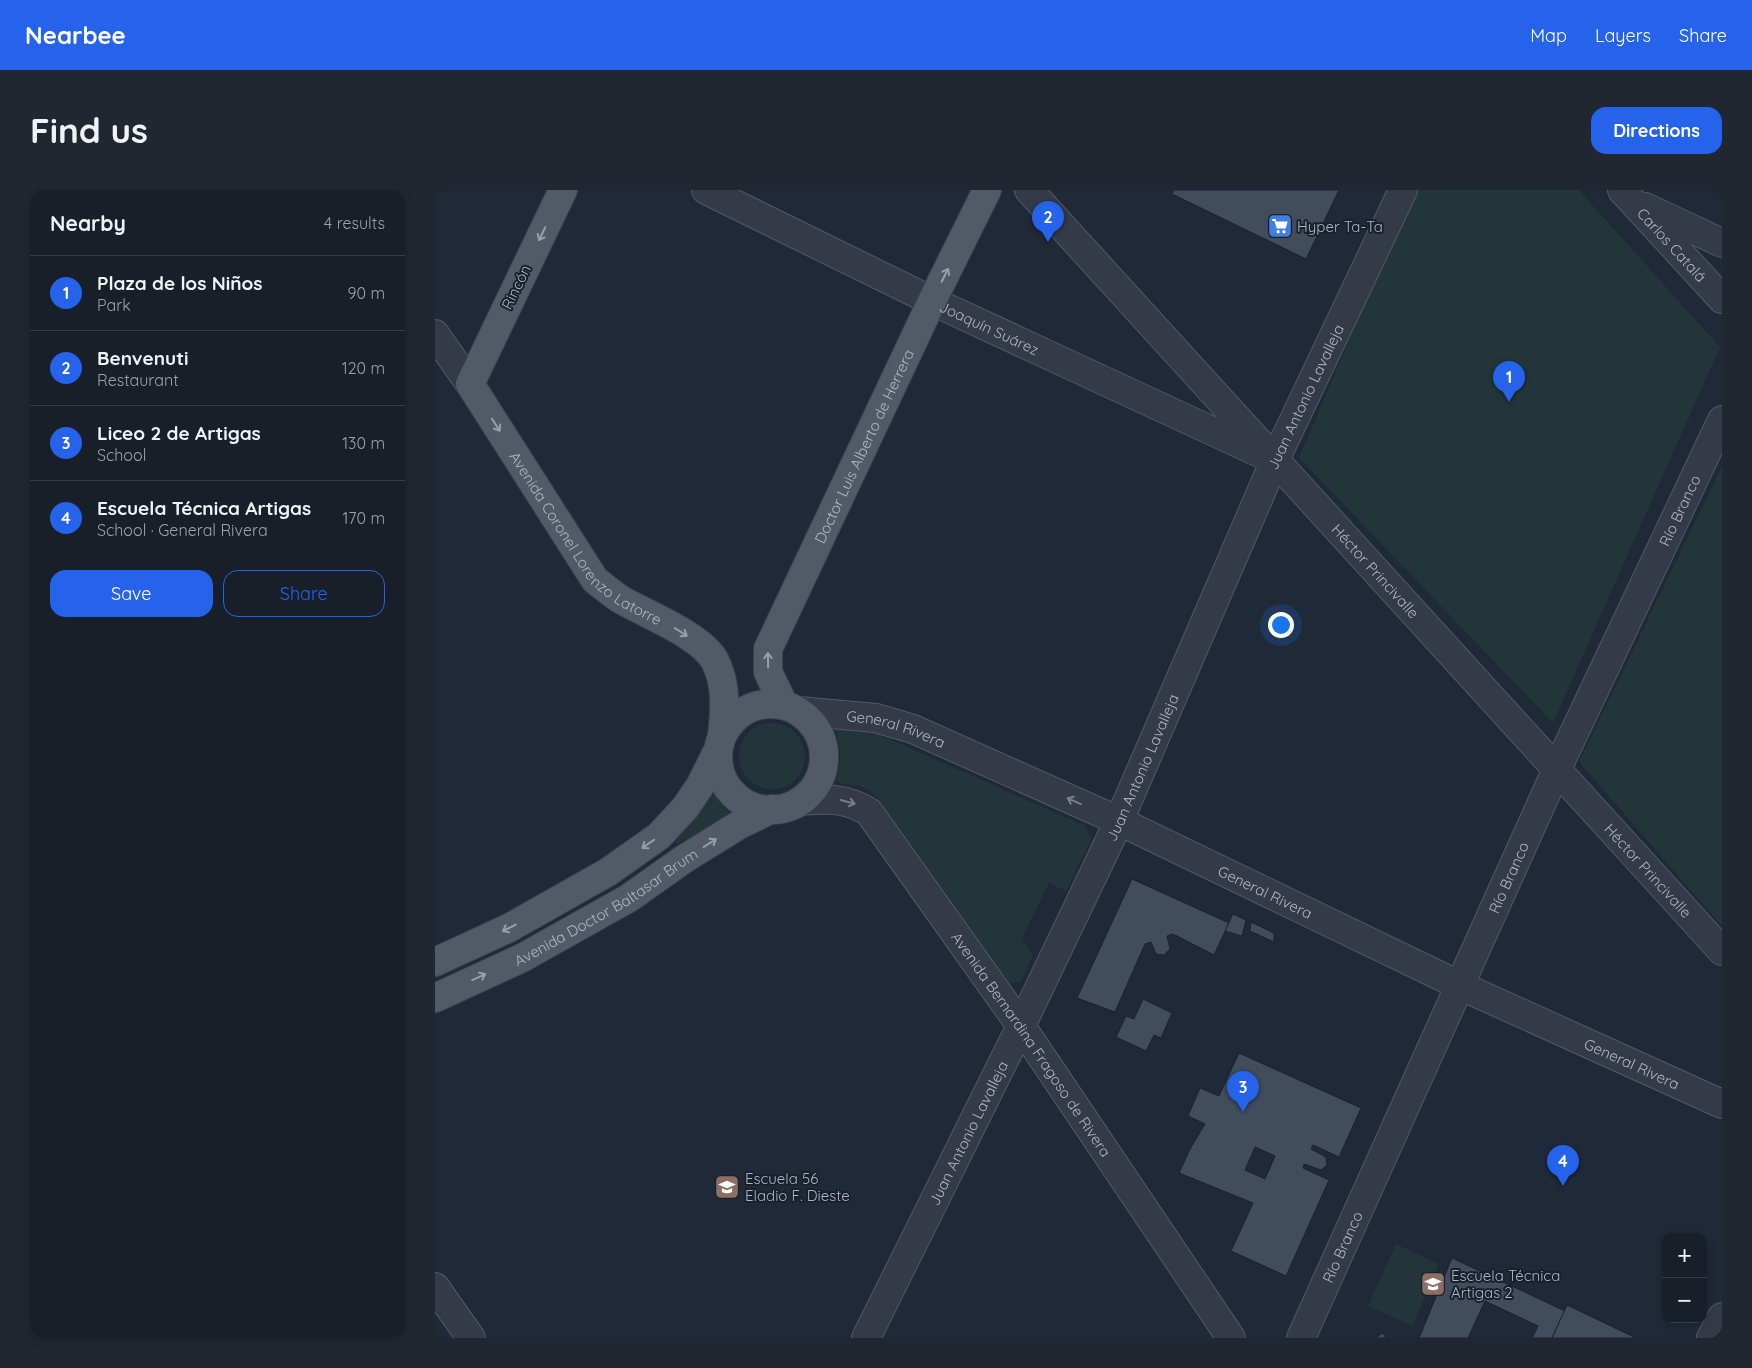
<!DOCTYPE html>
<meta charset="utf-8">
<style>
:root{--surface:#181f29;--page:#212731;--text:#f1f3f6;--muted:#9fa2a8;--line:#363d46;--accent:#2563eb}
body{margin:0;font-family:Quicksand,sans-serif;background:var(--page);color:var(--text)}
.controls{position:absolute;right:15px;bottom:15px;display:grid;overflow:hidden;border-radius:10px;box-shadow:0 2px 8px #0003}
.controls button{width:45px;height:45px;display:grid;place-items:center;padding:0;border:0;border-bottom:1px solid var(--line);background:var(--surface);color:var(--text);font:25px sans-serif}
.you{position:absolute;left:845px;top:434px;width:18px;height:18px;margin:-12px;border:4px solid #fff;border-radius:50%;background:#1a73e8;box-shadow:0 0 0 8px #1a73e833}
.badge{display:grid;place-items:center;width:32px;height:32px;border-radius:50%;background:var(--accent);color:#fff;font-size:16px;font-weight:700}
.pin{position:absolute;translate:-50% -41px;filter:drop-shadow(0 1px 2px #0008)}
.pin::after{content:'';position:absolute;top:26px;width:18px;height:15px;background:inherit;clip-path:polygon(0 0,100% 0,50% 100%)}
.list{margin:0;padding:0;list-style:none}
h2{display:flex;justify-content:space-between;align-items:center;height:65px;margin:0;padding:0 20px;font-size:21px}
h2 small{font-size:16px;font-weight:400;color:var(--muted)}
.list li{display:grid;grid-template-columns:32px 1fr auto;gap:15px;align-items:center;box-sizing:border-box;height:75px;padding:0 20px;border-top:1px solid var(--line)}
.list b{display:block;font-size:19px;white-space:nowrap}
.list p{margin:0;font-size:16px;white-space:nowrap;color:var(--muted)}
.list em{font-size:16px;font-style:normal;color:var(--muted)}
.actions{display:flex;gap:10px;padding:15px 20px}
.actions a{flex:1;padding:11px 0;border:1px solid var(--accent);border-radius:15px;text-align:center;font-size:18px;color:var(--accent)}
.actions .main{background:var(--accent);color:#fff}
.map{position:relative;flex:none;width:1287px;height:1148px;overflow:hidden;border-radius:15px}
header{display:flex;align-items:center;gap:30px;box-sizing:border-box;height:70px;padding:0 25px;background:var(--accent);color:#fff}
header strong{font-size:24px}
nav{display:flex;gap:28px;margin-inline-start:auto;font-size:18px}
.intro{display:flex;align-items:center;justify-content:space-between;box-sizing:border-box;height:120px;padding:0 30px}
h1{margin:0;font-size:35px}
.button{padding:12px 22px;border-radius:15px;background:var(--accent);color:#fff;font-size:18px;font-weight:700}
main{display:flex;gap:30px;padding:0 30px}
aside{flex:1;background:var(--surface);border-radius:15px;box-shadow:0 2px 8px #0003}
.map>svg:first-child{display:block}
</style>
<header>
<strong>Nearbee</strong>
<nav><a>Map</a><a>Layers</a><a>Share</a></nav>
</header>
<div class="intro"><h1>Find us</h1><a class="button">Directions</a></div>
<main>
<aside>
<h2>Nearby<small>4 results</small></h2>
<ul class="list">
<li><span class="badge">1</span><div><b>Plaza de los Niños</b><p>Park</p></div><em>90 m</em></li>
<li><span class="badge">2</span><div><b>Benvenuti</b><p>Restaurant</p></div><em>120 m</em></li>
<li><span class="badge">3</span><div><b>Liceo 2 de Artigas</b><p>School</p></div><em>130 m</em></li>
<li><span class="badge">4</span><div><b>Escuela Técnica Artigas</b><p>School · General Rivera</p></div><em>170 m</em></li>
</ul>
<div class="actions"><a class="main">Save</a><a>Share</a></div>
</aside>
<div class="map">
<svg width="1287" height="1148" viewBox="0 0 1287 1148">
<rect width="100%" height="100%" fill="#202937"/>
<g fill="#223538">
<polygon points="978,0 1144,0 1285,157 1118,533 864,268"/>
<polygon points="1287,276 1287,736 1144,572"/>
<circle cx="337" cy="566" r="33"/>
<path d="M405 535 434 540 651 636 656 650 631 701 614 693 587 749 598 766 586 792 574 793 443 608C438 603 432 599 425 596 417 594 408 596 401 590 407 570 406 559 400 538Z"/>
<polygon points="278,605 281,605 289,617 298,625 297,627 242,654 239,650 253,638"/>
<polygon points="961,1054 1004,1074 977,1136 933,1116"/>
</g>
<g fill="#414c5c" stroke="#1b222e" fill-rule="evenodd">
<polygon points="739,0 904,0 871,69 737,4"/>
<polygon points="697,689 794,733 779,765 738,744 732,746 735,759 729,765 721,764 716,752 710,754 680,822 642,808"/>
<polygon points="798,724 811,730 807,746 790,741"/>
<polygon points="816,732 839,743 839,752 815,741"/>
<polygon points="708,809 737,823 726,848 719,845 711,861 681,847 691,826 699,829"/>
<path d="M804 863 926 918 904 967 878 955 876 959 891 967 892 975 886 980 869 974 868 978 894 990 851 1086 796 1061 818 1013 744 983 755 959 770 934 753 926 765 898 784 906ZM820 957 840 966 830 989 810 980Z"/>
<polygon points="1017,1068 1130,1121 1117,1148 1097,1148 1103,1136 1050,1111 1033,1148 984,1148"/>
<polygon points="1132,1115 1201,1148 1117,1148"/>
<polygon points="948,1143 951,1148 940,1148"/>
</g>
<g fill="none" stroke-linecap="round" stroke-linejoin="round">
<defs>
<g id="minor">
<path id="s1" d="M271 0 497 111 829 265"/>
<path id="s2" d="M594 0 1287 761"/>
<path id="s3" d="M1187 0 1287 109"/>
<polyline points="1210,17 1287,53"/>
<polyline points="0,144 35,194"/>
<path id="s4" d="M363 521 441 528 478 539 684 631 1026 796 1287 914"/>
<path id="s5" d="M365 611C393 609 410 607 434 622L586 836 796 1148"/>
<polyline points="0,1097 36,1148"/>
<path id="s6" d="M431 1148 586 836 684 631 840 270 968 0"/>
<path id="s7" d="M866 1148 1122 579 1287 230"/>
<polyline points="1276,1148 1287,1127"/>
</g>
<g id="primary">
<path id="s8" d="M128 0 35 194 160 390C168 396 176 403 185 409 210 424 266 445 280 471 292 495 290 520 287 546"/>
<circle cx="336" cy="567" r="53"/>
<path id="s9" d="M349 515 333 482V459L497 111 552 0"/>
<polyline points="0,772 74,738 173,682 224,646 250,618 265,596 283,560"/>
<path id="s10" d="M0 808 87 768 194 708 249 669 304 635 337 619"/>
</g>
</defs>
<use href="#minor" stroke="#515965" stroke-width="30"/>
<use href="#primary" stroke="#3d4451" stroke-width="30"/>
<use href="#minor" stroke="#343b47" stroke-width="28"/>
<use href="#primary" stroke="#525a68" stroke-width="28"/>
</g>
<defs><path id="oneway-shaft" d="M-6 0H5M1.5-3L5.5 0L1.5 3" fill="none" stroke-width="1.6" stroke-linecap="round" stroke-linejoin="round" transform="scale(1.25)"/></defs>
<g stroke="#979fad">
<use href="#oneway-shaft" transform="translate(107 44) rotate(116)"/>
<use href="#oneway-shaft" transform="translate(510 85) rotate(-64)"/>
<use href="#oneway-shaft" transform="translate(61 235) rotate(57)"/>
<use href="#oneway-shaft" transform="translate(246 442) rotate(32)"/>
<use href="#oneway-shaft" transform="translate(333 470) rotate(-91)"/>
<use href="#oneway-shaft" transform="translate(275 653) rotate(-32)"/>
<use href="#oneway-shaft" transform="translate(213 654) rotate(145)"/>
<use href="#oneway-shaft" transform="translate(74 738) rotate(153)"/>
<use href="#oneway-shaft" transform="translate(44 787) rotate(-25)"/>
</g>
<g stroke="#777f8c">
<use href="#oneway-shaft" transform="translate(639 611) rotate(-156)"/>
<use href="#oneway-shaft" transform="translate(413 612) rotate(15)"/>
</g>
<defs>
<symbol id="supermarket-square" viewBox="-11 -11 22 22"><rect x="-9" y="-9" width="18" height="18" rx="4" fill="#3f7fe0" stroke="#19202c"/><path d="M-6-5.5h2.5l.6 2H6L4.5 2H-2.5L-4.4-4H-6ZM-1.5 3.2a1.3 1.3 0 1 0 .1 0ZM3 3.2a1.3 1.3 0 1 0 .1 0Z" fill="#fff"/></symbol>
<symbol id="school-square" viewBox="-11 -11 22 22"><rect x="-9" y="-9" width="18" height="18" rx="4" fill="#8d6e63" stroke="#19202c"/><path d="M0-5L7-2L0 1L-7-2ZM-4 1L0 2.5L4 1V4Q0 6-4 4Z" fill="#fff"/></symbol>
</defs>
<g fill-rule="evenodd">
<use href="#supermarket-square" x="831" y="22" width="28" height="28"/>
<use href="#school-square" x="278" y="983" width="28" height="28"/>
<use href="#school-square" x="984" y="1080" width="28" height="28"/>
</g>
<g text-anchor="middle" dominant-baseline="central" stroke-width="4" stroke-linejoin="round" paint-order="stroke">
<g font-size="15" fill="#aeb6c4" stroke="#19202c" text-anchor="start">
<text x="862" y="36">Hyper Ta-Ta</text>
<text x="310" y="988">Escuela 56<tspan x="310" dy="17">Eladio F. Dieste</tspan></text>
<text x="1016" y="1085">Escuela Técnica<tspan x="1016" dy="17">Artigas 2</tspan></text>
</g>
<g font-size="15" fill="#aeb6c4" stroke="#19202c">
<text stroke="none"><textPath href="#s3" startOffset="74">Carlos Catalá</textPath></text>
<text transform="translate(81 97) rotate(-64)">Rincón</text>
<text stroke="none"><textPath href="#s1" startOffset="315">Joaquín Suárez</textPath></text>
<text stroke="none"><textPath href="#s6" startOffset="1039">Juan Antonio Lavalleja</textPath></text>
<text stroke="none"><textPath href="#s9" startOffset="284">Doctor Luis Alberto de Herrera</textPath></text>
<text stroke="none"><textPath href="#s7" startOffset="910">Río Branco</textPath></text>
<text stroke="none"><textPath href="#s8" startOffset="411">Avenida Coronel Lorenzo Latorre</textPath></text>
<text stroke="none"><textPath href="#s2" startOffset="515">Héctor Princivalle</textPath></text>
<text stroke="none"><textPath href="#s4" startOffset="100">General Rivera</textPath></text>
<text stroke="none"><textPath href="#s6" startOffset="634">Juan Antonio Lavalleja</textPath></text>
<text stroke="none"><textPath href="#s2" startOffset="920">Héctor Princivalle</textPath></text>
<text stroke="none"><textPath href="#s7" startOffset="505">Río Branco</textPath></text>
<text stroke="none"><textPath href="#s4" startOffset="505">General Rivera</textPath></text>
<text stroke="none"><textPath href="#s10" startOffset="194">Avenida Doctor Baltasar Brum</textPath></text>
<text stroke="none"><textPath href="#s5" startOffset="355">Avenida Bernardina Fragoso de Rivera</textPath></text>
<text stroke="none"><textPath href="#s4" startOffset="910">General Rivera</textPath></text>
<text stroke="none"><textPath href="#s6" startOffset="229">Juan Antonio Lavalleja</textPath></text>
<text stroke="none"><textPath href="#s7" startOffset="100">Río Branco</textPath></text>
</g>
</g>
</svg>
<div class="controls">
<button>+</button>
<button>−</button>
</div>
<div class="you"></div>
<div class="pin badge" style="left:1074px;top:212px">1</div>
<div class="pin badge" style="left:613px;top:52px">2</div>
<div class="pin badge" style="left:808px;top:922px">3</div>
<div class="pin badge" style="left:1128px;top:996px">4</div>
</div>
</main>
